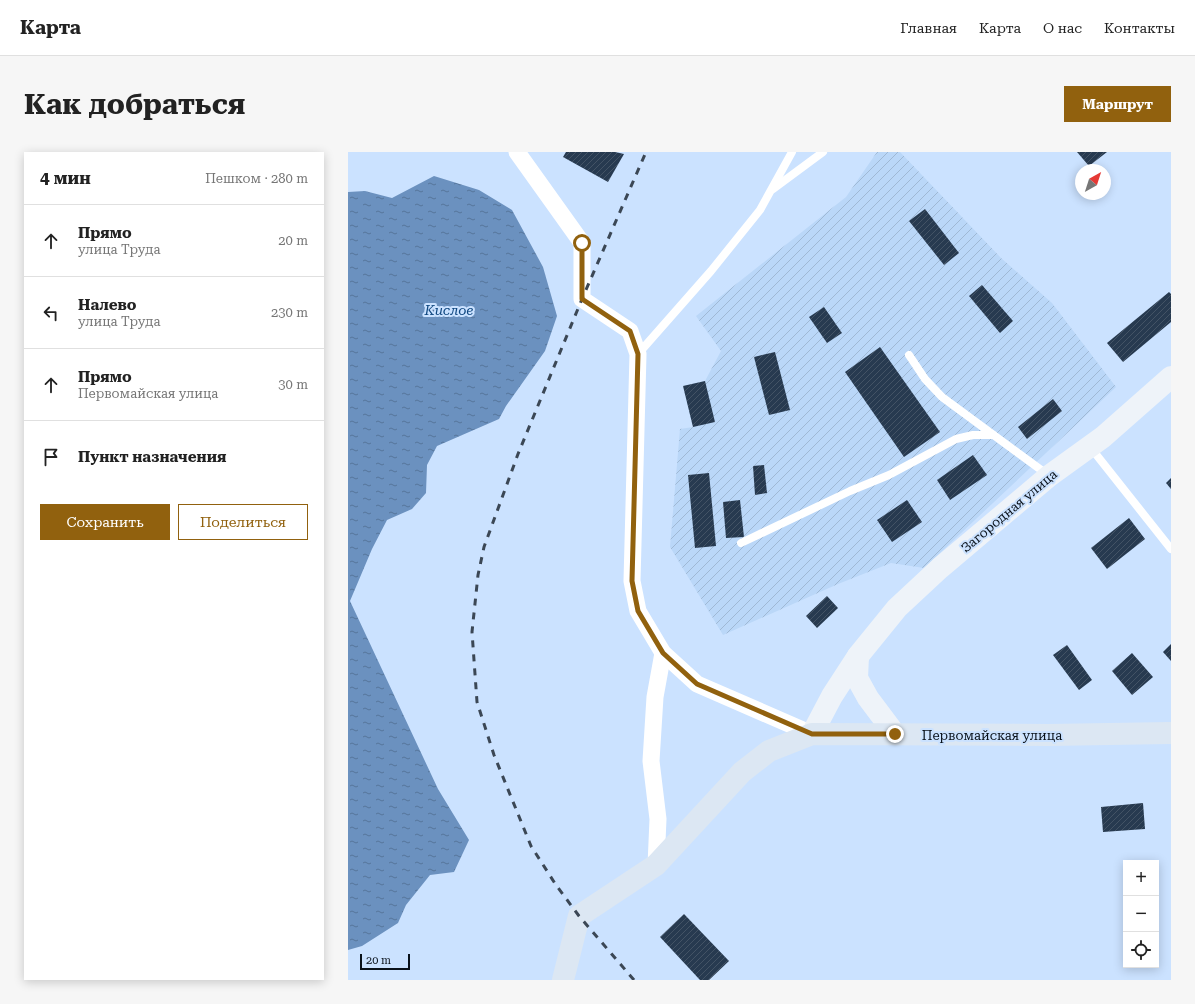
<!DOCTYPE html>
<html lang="ru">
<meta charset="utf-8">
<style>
:root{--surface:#fff;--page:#f6f6f6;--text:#222;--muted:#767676;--line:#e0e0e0;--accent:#91610e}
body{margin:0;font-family:"Roboto Serif",serif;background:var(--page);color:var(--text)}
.controls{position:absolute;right:12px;bottom:12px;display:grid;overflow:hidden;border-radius:0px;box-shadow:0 2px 10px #0003}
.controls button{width:36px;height:36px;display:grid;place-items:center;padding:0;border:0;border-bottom:1px solid var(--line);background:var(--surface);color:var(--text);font:20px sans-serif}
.compass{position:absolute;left:727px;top:12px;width:36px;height:36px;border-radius:50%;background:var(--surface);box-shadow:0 2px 10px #0003;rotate:39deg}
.scale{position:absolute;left:12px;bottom:10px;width:50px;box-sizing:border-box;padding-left:4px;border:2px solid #09111a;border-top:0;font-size:11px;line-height:14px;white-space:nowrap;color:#09111a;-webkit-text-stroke:3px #cbe2ff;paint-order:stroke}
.stop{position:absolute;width:12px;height:12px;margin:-9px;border:3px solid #91610e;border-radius:50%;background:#fff}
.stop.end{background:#91610e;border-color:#fff;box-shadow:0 1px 4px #0008}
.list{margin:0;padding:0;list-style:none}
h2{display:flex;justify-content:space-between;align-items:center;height:52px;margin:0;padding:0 16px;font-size:17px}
h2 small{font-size:13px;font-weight:400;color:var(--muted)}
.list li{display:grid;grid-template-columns:26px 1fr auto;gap:12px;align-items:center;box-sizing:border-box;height:72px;padding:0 16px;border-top:1px solid var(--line)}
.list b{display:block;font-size:15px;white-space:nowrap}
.list p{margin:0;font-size:13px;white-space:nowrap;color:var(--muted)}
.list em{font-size:13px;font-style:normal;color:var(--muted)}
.actions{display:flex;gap:8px;padding:12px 16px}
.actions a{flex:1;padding:9px 0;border:1px solid var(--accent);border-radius:0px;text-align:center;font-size:14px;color:var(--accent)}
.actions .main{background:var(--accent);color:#fff}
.icon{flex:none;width:22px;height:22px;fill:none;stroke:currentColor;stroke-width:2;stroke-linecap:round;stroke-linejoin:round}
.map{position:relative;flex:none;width:823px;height:828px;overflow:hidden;border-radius:0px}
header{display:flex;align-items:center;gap:24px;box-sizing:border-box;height:56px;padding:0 20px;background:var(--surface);border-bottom:1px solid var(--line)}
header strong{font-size:19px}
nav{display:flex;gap:22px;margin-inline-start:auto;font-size:14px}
.intro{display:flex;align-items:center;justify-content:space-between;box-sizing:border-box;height:96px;padding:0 24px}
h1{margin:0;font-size:28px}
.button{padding:10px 18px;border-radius:0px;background:var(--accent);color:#fff;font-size:14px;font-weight:700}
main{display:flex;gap:24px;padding:0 24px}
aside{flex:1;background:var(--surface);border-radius:0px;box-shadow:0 2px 10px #0003}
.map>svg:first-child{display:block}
</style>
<header>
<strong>Карта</strong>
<nav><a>Главная</a><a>Карта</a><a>О нас</a><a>Контакты</a></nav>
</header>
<div class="intro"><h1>Как добраться</h1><a class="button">Маршрут</a></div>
<main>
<aside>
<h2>4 мин<small>Пешком · 280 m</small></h2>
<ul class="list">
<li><svg class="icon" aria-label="ahead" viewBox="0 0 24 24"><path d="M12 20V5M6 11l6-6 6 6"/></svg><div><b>Прямо</b><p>улица Труда</p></div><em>20 m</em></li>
<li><svg class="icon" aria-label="left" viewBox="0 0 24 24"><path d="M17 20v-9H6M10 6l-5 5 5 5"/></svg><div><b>Налево</b><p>улица Труда</p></div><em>230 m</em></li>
<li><svg class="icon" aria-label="ahead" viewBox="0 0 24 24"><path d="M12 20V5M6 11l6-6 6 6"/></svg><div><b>Прямо</b><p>Первомайская улица</p></div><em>30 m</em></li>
<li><svg class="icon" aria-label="arrive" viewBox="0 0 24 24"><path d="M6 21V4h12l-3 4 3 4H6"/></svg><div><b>Пункт назначения</b></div></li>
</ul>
<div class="actions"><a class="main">Сохранить</a><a>Поделиться</a></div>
</aside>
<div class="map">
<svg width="823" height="828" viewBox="0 0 823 828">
<defs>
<pattern id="industrial-furrows" width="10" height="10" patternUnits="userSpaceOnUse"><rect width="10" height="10" fill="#bad7f8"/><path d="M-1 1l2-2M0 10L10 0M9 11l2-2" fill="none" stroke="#9fb8d4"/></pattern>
<pattern id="water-ripples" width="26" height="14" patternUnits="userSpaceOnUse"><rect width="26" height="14" fill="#6b91bf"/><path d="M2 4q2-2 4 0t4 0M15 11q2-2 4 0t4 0" fill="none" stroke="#56759a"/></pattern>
<pattern id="building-hatch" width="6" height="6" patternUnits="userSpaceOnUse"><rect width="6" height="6" fill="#273a50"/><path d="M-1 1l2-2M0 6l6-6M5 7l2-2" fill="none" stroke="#435365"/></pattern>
</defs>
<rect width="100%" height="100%" fill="#cbe2ff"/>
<polygon fill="url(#industrial-furrows)" points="529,0 552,0 653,106 704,151 768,235 576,416 543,411 490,432 375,483 322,395 332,277 345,275 335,234 357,229 373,199 348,164 498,45"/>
<polygon fill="url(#water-ripples)" points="86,24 131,38 164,58 195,115 209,164 197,199 158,254 151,267 89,294 79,313 78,341 64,357 39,368 24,397 2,449 90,637 121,688 106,720 82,723 58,753 50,771 14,794 0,798 0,40 17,39 44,46"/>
<g fill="url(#building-hatch)">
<polygon points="218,0 267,0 276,2 260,30 215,5"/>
<polygon points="729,0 759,0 741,14"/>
<polygon points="577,57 611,101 596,113 561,69"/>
<polygon points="634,133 665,169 652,181 621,144"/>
<polygon points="821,140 823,142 823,170 775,210 759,191"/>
<polygon points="476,155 494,181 479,191 461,165"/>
<polygon points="532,195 592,280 556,305 497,220"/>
<polygon points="427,200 442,258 421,263 406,205"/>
<polygon points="357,229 367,270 345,275 335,234"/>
<polygon points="705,247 714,259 679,287 670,275"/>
<polygon points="625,303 639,323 602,348 589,328"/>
<polygon points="416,313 419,341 407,343 405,314"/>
<polygon points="361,321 368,394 347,396 340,323"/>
<polygon points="823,326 823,337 818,331"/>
<polygon points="392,348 396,385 378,386 375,350"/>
<polygon points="559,348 574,370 544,390 529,368"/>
<polygon points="781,366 797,387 759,417 743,396"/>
<polygon points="479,444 490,456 469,476 458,464"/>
<polygon points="823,492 823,509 815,500"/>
<polygon points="719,493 744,528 731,538 705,503"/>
<polygon points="784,501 805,525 784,543 764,519"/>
<polygon points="795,651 797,677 755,680 753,655"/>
<polygon points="336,762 381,809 361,828 352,828 312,785"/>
</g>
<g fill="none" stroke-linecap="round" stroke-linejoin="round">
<g stroke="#fff" stroke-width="8">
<polyline points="425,37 475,0"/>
<polyline points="290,202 363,119 412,58 444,0"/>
<polyline points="561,203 577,227 594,245 700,323"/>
<polyline points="743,296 823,397"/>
<polyline points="393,391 502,339 541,323 608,287 625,283 645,283"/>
</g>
<g stroke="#fff" stroke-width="17">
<polyline points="169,0 234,91 234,147 282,179 290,202 284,429 290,459 315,501 349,532 464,582"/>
<polyline points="308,713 310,667 303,609 307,545 315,501"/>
</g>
<g stroke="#eef3f9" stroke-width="22">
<polyline points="510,504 509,526 520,546 547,582"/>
<polyline points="464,582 484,544 510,504 549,456 592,416 701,324 755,285 823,225"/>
</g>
<polyline stroke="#dce7f3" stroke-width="22" points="215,828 231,764 308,713 394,620 421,599 464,582 700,583 823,581"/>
<polyline stroke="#3b4755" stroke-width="3" stroke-dasharray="7 7" stroke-linecap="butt" points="286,828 231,764 208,733 183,694 146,603 129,550 124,480 130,423 136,395 170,302 234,147 298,0"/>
</g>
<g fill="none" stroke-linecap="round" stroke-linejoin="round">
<polyline stroke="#91610e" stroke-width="5" points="234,91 234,147 282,179 290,202 284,429 290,459 315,501 349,532 464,582 547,582"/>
</g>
<g text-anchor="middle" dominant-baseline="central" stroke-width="4" stroke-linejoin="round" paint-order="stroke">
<g font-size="13" fill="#09111a" stroke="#cbe2ff">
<text transform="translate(661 359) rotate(-40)">Загородная улица</text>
<text x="644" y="583">Первомайская улица</text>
</g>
<g font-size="14" font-style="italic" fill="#0f4780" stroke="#cbe2ff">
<text x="101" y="158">Кислое</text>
</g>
</g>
</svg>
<div class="controls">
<button>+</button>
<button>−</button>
<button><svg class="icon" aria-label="locate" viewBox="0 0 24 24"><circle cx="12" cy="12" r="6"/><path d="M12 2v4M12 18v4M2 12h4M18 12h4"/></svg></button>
</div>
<svg class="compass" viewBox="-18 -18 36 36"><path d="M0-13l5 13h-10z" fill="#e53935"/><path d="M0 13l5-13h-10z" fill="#767676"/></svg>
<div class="scale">20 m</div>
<div class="stop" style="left:234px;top:91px"></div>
<div class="stop end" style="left:547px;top:582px"></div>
</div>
</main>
